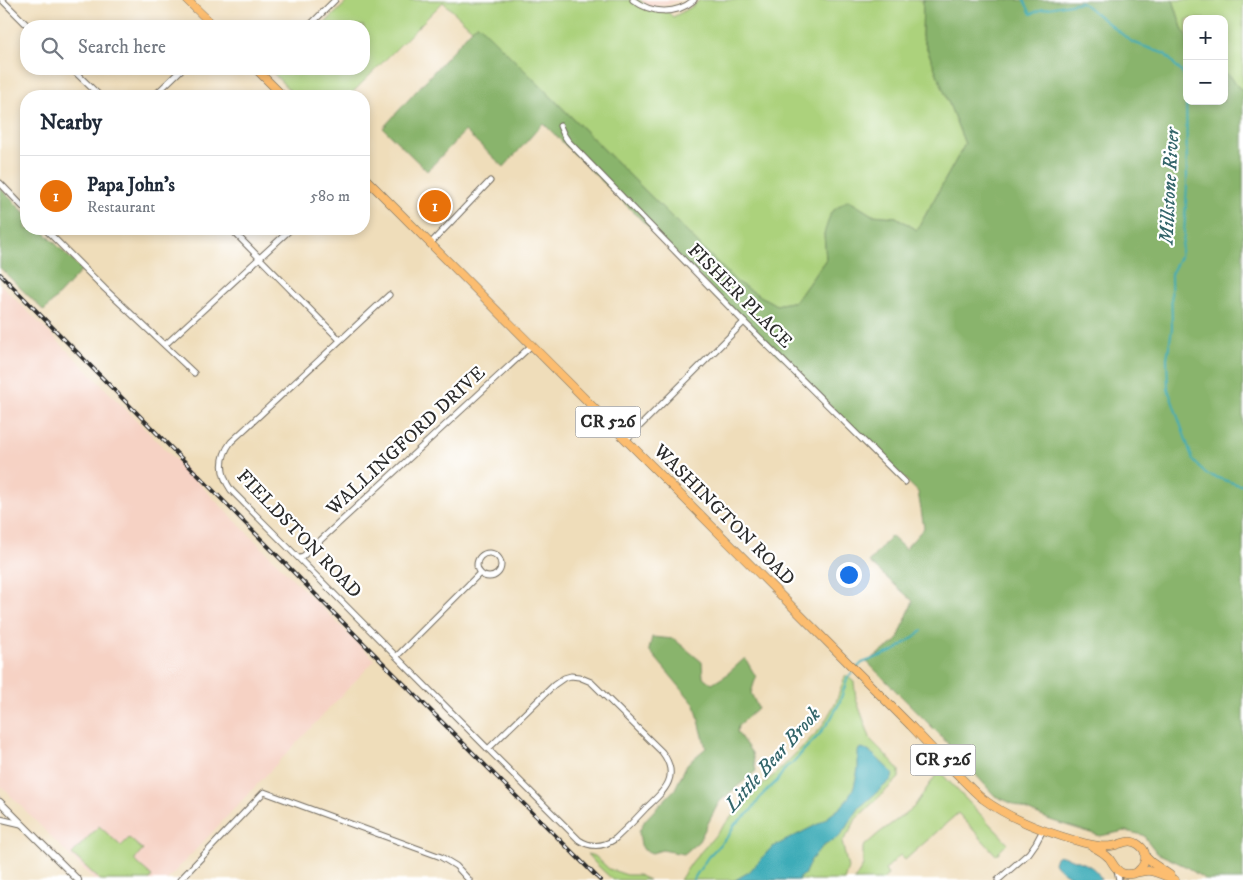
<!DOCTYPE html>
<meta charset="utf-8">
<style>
:root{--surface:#fff;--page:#f6f6f7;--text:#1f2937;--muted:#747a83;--line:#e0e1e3;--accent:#b45309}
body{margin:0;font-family:"IM FELL DW Pica",serif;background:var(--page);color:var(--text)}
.controls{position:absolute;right:15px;top:15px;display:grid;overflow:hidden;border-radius:10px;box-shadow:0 2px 8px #0003}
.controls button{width:45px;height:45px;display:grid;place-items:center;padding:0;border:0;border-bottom:1px solid var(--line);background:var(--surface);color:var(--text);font:25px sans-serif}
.you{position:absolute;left:848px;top:574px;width:18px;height:18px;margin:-12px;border:4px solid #fff;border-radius:50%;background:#1a73e8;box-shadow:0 0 0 8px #1a73e833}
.badge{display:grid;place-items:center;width:32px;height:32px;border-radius:50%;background:var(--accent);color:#fff;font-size:16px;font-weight:700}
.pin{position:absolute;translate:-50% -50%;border:2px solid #fff;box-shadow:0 1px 5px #0006}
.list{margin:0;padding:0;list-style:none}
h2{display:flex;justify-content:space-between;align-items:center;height:65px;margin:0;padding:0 20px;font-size:21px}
h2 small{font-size:16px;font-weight:400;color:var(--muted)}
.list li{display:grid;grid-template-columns:32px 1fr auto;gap:15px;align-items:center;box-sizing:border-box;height:80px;padding:0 20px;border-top:1px solid var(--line)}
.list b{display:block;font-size:19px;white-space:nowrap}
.list p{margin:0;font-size:16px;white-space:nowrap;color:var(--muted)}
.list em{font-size:16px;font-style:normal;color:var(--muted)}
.icon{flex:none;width:28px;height:28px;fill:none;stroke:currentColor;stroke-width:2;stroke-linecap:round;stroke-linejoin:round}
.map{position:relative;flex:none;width:1243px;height:880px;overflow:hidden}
.search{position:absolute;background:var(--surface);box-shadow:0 2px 8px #0003;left:20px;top:20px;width:350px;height:55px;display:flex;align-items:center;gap:12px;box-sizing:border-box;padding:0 18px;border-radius:20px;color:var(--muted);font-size:19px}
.panel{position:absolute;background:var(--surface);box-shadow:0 2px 8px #0003;left:20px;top:90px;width:350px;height:145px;border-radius:20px}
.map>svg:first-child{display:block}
</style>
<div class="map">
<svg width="1243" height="880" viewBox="0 0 1243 880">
<rect width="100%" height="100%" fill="#fff"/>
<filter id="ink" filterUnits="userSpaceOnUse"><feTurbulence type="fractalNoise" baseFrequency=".02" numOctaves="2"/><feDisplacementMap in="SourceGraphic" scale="10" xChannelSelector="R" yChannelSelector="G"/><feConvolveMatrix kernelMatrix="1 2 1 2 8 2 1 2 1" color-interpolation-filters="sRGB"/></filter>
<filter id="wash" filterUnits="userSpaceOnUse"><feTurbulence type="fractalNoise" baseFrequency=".0096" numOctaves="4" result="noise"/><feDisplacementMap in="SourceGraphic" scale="20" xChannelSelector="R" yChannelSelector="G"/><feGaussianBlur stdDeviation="1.12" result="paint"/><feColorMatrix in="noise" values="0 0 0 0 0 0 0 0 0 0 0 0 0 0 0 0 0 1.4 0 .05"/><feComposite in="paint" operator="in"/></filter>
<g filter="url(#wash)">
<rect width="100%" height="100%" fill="#efddba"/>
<g fill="#f6d2c4">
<polygon points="640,0 680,0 668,5 659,5 650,9"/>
<polygon points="0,284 78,361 298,584 375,660 167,880 94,880 0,785"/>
</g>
<g fill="#acd27c" stroke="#6c7e54">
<polygon points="349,0 640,0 650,9 667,11 673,17 690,8 700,0 923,0 922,36 965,144 917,230 896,217 872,215 848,200 824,234 826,259 796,301 776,305 738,283 478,24 472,29 443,2 349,96 295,96 274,74 279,69 364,69 364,26 322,26"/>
<polygon points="1173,0 1243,0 1243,92 1224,71 1224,19 1187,19 1187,35 1183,31"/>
<polygon points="846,675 854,682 856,699 871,740 884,753 899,770 899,778 856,819 849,833 842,842 848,868 844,880 680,880 692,862 753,792 774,775 821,728 836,702 844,679"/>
<polygon points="939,771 1008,843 996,855 958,813 905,860 900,855 885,870 888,875 882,880 854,880 863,866 863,847 879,833 913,808"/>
<polygon points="99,826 121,846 129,838 143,850 134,860 152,876 149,880 100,880 72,854"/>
<polygon points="587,854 595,856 609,869 627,875 638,875 649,880 613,880 596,864"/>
</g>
<g fill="#89b46c" stroke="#5a704c">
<polygon points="923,0 1173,0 1183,31 1187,35 1187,101 1224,101 1224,71 1243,92 1243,880 1206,880 1185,866 1157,853 1143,835 1125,831 1100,836 1050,820 995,796 939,734 867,662 897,641 913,601 869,562 891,536 905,549 924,528 918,492 543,123 504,167 465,131 427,171 383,128 472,29 478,24 738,283 776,305 796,301 826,259 824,234 831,212 848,200 872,215 896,217 917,230 965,144 922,36"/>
<polygon points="0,188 26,214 26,229 41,229 82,270 44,311 0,268"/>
<polygon points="652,637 674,639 702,662 703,677 712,684 725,676 745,658 756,677 751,693 758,708 738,726 737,732 752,753 756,771 719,802 699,841 684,854 662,850 652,853 644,850 641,845 639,832 645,820 675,789 687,764 706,748 695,705 649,650"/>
</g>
<g fill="#3cacb8" stroke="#346c72">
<path d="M862 748C875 753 882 764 893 773L892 779 860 807 840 836 822 847 811 860 804 875 801 876 798 880H735L749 872 771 848 820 823 841 807 847 800 854 787 858 769V752L859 749Z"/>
<path d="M1059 855C1074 860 1096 863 1101 880 1079 880 1068 880 1054 863L1056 857Z"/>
</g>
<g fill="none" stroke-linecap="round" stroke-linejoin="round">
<g stroke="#3cacb8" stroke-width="2">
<polyline points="1024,0 1031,14 1043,9 1081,2 1132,42 1165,54 1186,77 1187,185 1184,235 1180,257 1171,274 1172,329 1167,358 1168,389 1193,460 1206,474 1239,485 1243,485"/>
<polyline points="857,668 862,663 894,651 922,631"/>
<polyline points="693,880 708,857 729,835 735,824 750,812 763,794 777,781 786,767 794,762 804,750 819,735 830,720 839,704 848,677 854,671"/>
</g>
</g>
</g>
<g filter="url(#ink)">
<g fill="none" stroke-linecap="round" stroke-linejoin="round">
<defs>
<g id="minor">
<polyline points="2,0 28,26"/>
<path d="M633 0C652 14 676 15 694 0"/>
<polyline points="309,26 335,0"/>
<polyline points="72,69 100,96"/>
<polyline points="261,74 267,69"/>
<polyline points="154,96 182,69"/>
<polyline points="560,126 564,135 568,141 744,322 905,482"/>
<polyline points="0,183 26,210"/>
<polyline points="45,229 105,289 194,373"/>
<polyline points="231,229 340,340"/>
<polyline points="430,244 490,181"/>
<path d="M389 295 231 442C219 458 220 474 231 490L488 749"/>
<polyline points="165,345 291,229"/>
<polyline points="626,440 744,322"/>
<circle cx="489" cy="565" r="12"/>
<polyline points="300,559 532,345"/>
<polyline points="397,656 480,573"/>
<path d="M571 676 579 677 591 682 662 752C681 777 664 791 646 808 636 819 626 829 615 839 603 847 591 848 579 840L488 749 554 685 564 678Z"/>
<polyline points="0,819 21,824"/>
<polyline points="1117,870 1119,880"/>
<polyline points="180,880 264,792 441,857 456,866 469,880"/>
<polyline points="998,880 1029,853 1036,843 1043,830"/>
</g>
<polyline id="tertiary" points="0,802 78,880"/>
<g id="primary">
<polyline points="187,0 214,26"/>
<polyline points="256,69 283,96"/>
<path d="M364 177 911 726C925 741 940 757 955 772 964 781 973 791 983 799 1010 819 1051 834 1084 843 1092 845 1102 847 1111 846 1121 845 1129 837 1139 845 1149 852 1146 864 1138 871"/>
<path d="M1093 847C1099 850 1104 853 1109 858 1113 863 1115 870 1122 873 1131 877 1139 870 1149 871 1158 872 1167 877 1175 880"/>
<polyline points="1145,856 1151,862 1170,875"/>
</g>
</defs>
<use href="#minor" stroke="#70695d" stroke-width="7"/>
<use href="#tertiary" stroke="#70695d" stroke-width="8"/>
<use href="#primary" stroke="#70695d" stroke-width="9"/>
<use href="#minor" stroke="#fff" stroke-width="5"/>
<use href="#tertiary" stroke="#fff" stroke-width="6"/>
<use href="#primary" stroke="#fcbd6f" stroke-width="8"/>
<defs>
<polyline id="rail" points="0,274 383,663 600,880"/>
</defs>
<use href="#rail" stroke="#2b2b2b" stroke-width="4"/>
<use href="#rail" stroke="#fff" stroke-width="2" stroke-dasharray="5.5" stroke-linecap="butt"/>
</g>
</g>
<g text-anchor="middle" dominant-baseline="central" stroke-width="4.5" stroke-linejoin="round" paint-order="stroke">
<g fill="#fff" stroke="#6b6b6b" stroke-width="1">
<rect x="575.5" y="406.5" width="65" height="31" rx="4"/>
<rect x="910.5" y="744.5" width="65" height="31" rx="4"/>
</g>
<g font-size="18" font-weight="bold" fill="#2b2b2b">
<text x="608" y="422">CR 526</text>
<text x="943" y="760">CR 526</text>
</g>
<g font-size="19" fill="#2b2b2b" stroke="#fff">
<text transform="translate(740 296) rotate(45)">FISHER PLACE</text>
<text transform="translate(406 441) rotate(-43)">WALLINGFORD DRIVE</text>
<text transform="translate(724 515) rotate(45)">WASHINGTON ROAD</text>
<text transform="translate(299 534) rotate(46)">FIELDSTON ROAD</text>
</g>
<g font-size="20" font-style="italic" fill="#33656a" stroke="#fff">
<text transform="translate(1170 186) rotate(-87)">Millstone River</text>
<text transform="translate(773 760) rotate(-48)">Little Bear Brook</text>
</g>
</g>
</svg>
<div class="controls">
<button>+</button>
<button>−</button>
</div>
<div class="you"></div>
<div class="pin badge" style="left:435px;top:206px;background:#e8710a">1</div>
<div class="search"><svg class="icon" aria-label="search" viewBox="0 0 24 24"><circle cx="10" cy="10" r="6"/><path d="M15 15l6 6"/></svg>Search here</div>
<section class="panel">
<h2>Nearby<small></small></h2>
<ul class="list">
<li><span class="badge" style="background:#e8710a">1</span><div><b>Papa John's</b><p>Restaurant</p></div><em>580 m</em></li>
</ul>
</section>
</div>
